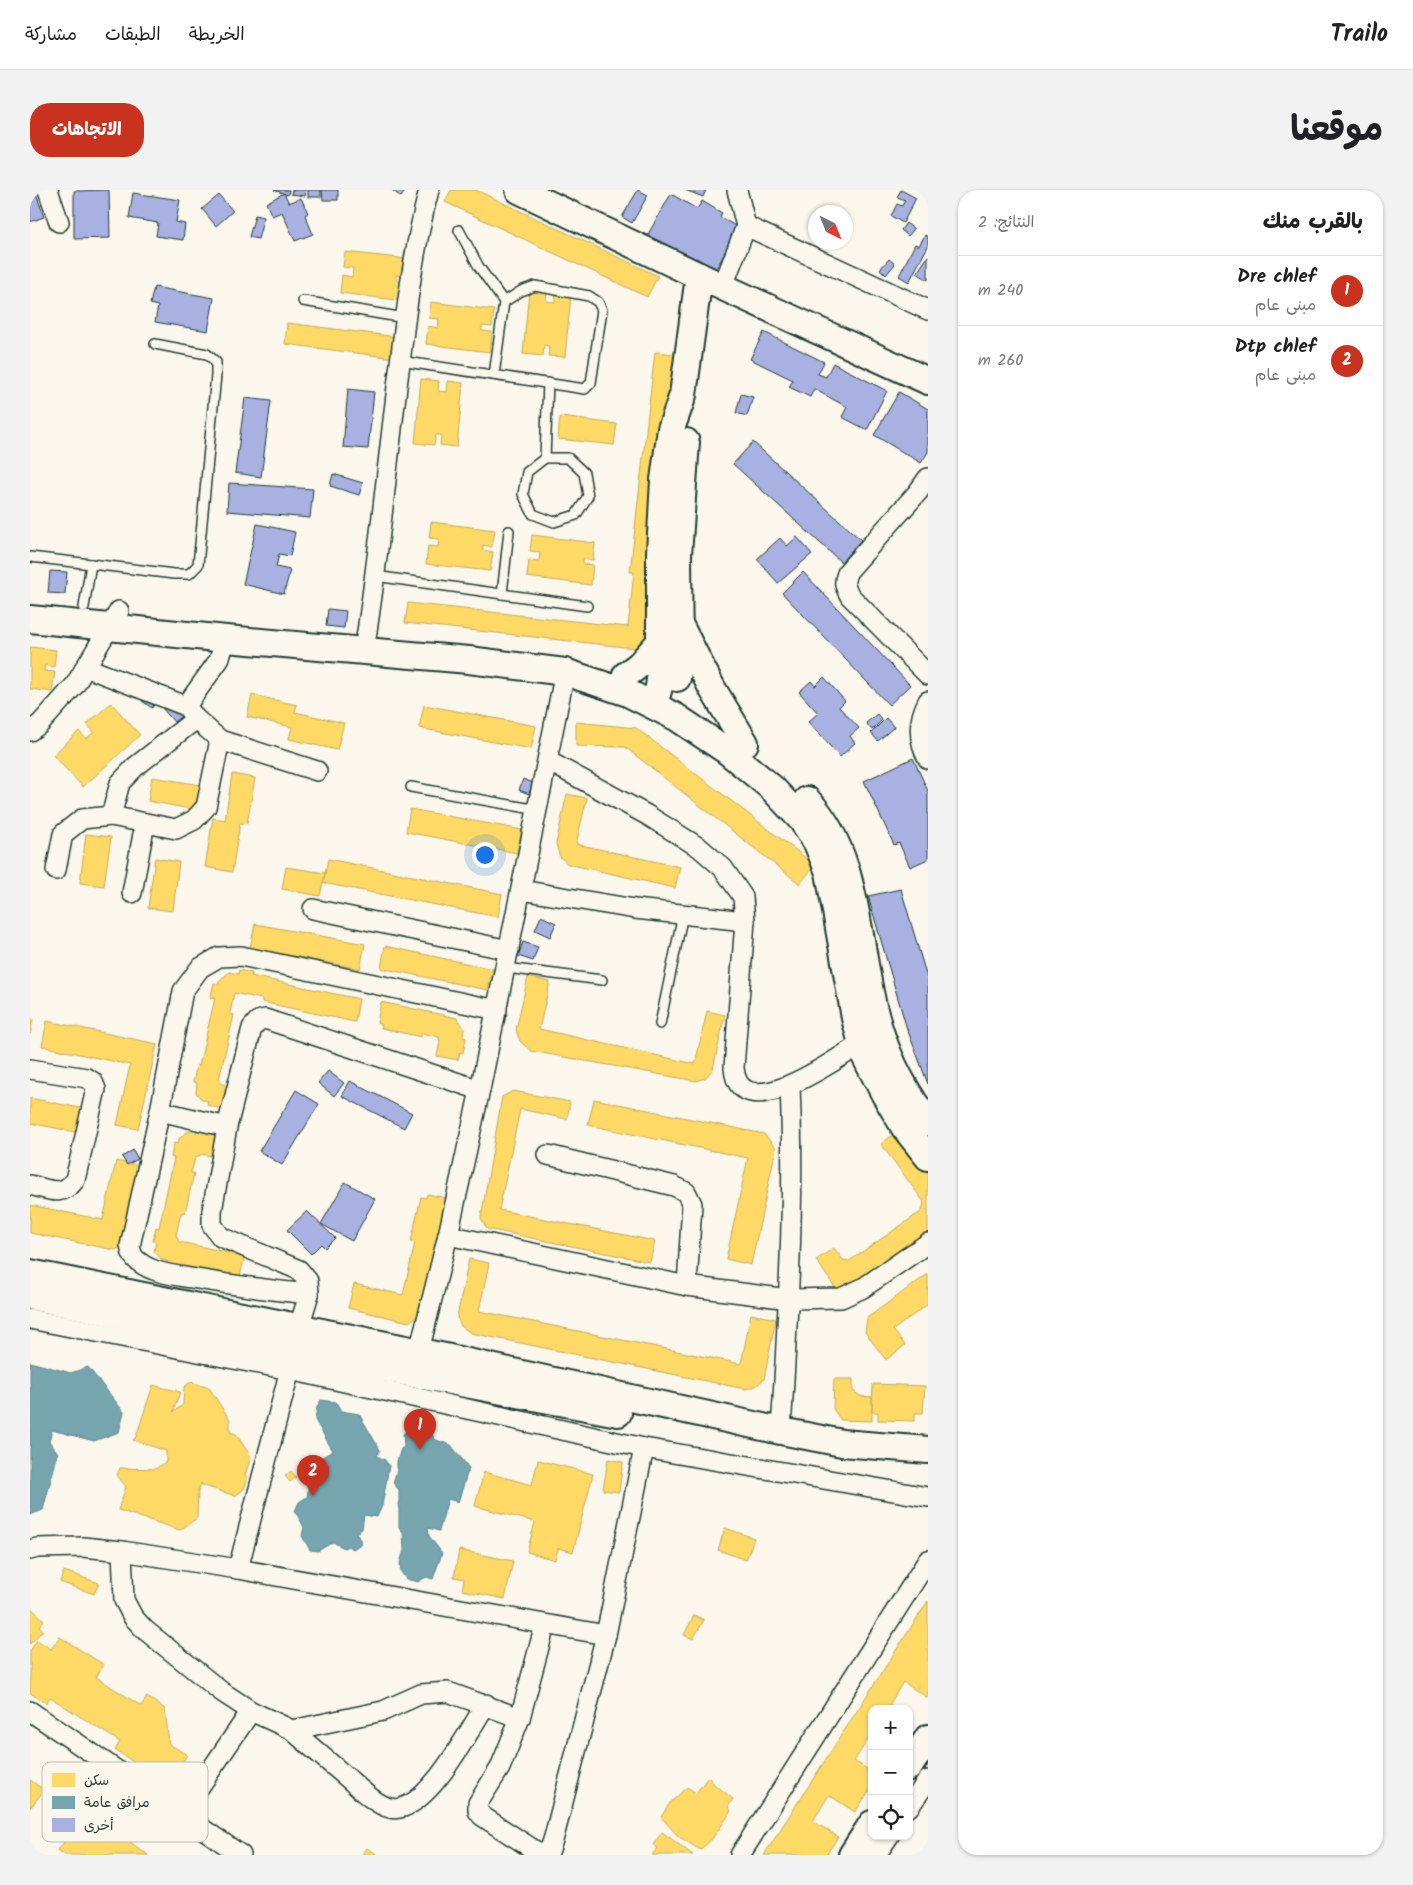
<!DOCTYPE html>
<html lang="ar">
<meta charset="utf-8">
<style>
:root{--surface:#fff;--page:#f2f2f2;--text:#202124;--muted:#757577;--line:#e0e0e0;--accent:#c8321e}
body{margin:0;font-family:Kalam,"Playpen Sans Arabic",sans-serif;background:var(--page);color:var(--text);direction:rtl}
.controls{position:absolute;right:15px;bottom:15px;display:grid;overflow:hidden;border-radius:10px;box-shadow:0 1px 4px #0004}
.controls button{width:45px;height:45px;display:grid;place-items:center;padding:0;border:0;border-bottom:1px solid var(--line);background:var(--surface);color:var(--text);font:25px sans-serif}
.compass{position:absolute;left:778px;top:15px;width:45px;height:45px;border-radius:50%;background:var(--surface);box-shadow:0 1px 4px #0004;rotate:137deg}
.you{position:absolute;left:454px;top:664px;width:18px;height:18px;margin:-12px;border:4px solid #fff;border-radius:50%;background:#1a73e8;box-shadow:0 0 0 8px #1a73e833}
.badge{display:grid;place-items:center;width:32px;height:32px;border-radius:50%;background:var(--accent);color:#fff;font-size:16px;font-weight:700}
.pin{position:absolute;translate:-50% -41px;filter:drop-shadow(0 1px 2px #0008)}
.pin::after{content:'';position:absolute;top:26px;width:18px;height:15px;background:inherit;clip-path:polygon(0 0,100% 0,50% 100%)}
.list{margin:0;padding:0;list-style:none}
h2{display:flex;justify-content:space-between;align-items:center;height:65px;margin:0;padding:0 20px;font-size:21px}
h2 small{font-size:16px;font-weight:400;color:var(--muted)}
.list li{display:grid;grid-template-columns:32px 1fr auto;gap:15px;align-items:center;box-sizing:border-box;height:70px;padding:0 20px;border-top:1px solid var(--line)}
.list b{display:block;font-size:19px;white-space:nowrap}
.list p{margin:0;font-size:16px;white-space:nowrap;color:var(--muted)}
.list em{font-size:16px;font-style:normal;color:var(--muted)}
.icon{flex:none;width:28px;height:28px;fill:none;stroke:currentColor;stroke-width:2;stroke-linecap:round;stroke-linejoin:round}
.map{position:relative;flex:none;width:898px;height:1665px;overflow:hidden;direction:ltr;border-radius:20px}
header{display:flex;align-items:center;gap:30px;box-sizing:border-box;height:70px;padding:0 25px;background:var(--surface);border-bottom:1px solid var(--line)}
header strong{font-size:24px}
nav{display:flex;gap:28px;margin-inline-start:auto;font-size:18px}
.intro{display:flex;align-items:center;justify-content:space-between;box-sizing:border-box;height:120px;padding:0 30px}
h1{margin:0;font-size:35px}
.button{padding:12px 22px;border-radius:20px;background:var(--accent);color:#fff;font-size:18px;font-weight:700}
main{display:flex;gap:30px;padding:0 30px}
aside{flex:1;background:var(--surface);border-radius:20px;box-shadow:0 1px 4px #0004}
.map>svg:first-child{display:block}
</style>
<header>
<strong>Trailo</strong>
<nav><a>الخريطة</a><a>الطبقات</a><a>مشاركة</a></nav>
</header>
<div class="intro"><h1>موقعنا</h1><a class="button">الاتجاهات</a></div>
<main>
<aside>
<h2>بالقرب منك<small>النتائج: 2</small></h2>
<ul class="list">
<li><span class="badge">1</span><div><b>Dre chlef</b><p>مبنى عام</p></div><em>240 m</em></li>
<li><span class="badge">2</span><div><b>Dtp chlef</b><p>مبنى عام</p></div><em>260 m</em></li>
</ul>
</aside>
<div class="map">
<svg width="898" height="1665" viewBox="0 0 898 1665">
<rect width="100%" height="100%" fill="#fbf7ec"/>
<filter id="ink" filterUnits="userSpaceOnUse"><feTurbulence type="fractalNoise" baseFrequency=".02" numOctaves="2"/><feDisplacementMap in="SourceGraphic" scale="10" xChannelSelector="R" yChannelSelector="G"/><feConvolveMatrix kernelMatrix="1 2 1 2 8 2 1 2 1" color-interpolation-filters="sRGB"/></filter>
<g filter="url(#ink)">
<g fill="#ffd966" stroke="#bcaa57">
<polygon points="421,0 446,0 628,86 617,107 415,12"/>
<polygon points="315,62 378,69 376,86 366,85 366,90 376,91 374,111 310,103 312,85 322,87 323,78 313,77"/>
<polygon points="499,100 517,101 516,111 525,112 526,102 541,104 535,167 518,166 519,156 514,155 513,166 493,164"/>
<polygon points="401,112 464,120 462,137 452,136 452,141 462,142 460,162 396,154 398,136 408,138 409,129 399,128"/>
<polygon points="257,133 367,147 365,168 255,154"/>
<polygon points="625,162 645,164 615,448 604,458 375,433 378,413 598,437 604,382 600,382"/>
<polygon points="391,189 409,191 408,201 417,202 418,191 433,193 427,257 410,255 411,245 406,245 404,255 385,253"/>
<polygon points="530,227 587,234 584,255 528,249"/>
<polygon points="401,332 465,340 462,357 453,355 452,360 463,362 460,381 396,374 398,356 408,357 409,349 399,348"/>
<polygon points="502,345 565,353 563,370 553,369 553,374 563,375 561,395 497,387 499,370 509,371 510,362 500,361"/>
<polygon points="0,457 26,460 24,477 15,475 14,481 25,482 22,502 0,499"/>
<polygon points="222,505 267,515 265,522 314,533 307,560 259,549 262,537 217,527"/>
<polygon points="81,513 110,545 53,597 23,565 49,541 56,549 64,542 57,534"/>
<polygon points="394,515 506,536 501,559 389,538"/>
<polygon points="546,532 606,538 785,675 770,694 595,557 546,556"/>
<polygon points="202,584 225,588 217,634 210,633 202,682 175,677 183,628 195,630"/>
<polygon points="122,587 171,595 166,620 118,611"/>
<polygon points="537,604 557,608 546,654 650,677 645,698 538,674 530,667 526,654"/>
<polygon points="380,619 492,640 487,663 376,642"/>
<polygon points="56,644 81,647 74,696 50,693"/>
<polygon points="125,668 149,672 143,721 118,718"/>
<polygon points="298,669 472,704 468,727 293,693"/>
<polygon points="256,677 295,683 290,706 252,699"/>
<polygon points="225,734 335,754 330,779 220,758"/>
<polygon points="355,756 463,779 458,800 351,778"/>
<polygon points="209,780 222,783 221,786 329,809 325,832 232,812 232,809 204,803 200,824 204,825 189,889 192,894 203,897 198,917 192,916 191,919 177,915 178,911 173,910 166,903 167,893 163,892 167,875 169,876 185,808 180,809 184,793 189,794 189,791 199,782 208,784"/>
<polygon points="498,787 520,792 509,839 665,874 677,821 695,825 683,879 675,888 666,891 501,861 490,851 486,840"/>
<polygon points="351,812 427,828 434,838 433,847 436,848 433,863 430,862 428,870 407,866 410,852 409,847 392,843 391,847 351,838 352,835 347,833"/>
<polygon points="0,828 3,829 0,844"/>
<polygon points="17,831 127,854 108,939 87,935 100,875 12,856"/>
<polygon points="483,901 540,912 537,929 490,919 469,1020 625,1051 620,1072 457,1039 451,1028 472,907"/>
<polygon points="0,908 60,920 55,944 0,933"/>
<polygon points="564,909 734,944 746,958 721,1075 696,1069 718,968 558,935"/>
<polygon points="167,937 191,943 185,967 172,964 165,968 161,983 164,983 155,1023 151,1023 146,1045 149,1052 215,1066 209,1090 137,1074 137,1071 132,1070 124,1061 126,1052 123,1051 126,1037 129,1038 144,968 141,967 144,953 148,954 149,949 155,943 159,941 166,943"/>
<polygon points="869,940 898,980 898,1044 819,1099 806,1099 786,1070 804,1058 813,1070 819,1071 892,1021 894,1012 851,954"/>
<polygon points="86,971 110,976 93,1057 85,1060 0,1043 0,1015 73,1030"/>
<polygon points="397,1004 416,1008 405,1059 395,1120 379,1132 318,1118 324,1094 373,1105 385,1053 381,1052 391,1007 396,1008"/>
<polygon points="439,1069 459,1073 449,1121 711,1174 721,1124 746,1129 734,1189 726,1196 715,1199 441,1143 431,1136 427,1127"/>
<polygon points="898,1084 898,1114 863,1140 875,1155 856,1170 835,1142 837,1128"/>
<polygon points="804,1189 823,1189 823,1201 830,1206 842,1207 842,1231 811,1230 803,1219"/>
<polygon points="161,1192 179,1198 200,1230 200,1242 206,1244 221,1267 215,1285 218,1288 214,1299 205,1306 172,1295 171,1293 168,1301 167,1328 150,1340 88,1320 96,1297 87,1285 90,1278 125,1279 136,1272 136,1261 103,1250 106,1247 123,1195 150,1202 143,1222 153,1215 154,1197"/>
<polygon points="843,1194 895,1196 893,1223 885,1223 885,1231 848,1230 848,1222 842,1222"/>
<polygon points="578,1269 593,1272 589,1302 573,1300"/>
<polygon points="508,1270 563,1284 543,1362 528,1358 525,1370 497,1362 505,1332 445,1316 454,1282 502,1295"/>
<polygon points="261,1281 266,1287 260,1292 255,1286"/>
<polygon points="695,1338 724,1348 716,1370 688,1360"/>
<polygon points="429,1360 483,1371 475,1409 432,1400 434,1389 424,1387"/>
<polygon points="34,1381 69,1393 64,1404 30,1392"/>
<polygon points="898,1411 898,1508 873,1492 859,1515 864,1519 842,1519 842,1550 839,1548 824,1571 842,1582 842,1597 825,1622 799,1605 783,1631 808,1647 796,1665 734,1665"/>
<polygon points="0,1417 14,1430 9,1436 13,1440 0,1454"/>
<polygon points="664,1425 674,1430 663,1449 654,1445"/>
<polygon points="30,1447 74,1475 66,1487 111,1516 117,1507 135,1519 139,1554 157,1565 138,1594 85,1560 90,1552 20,1507 16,1513 0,1503 0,1461 7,1450 21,1459"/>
<polygon points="678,1587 685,1595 703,1609 698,1617 701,1621 696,1629 682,1649 670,1660 648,1646 631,1627 640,1613 657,1597 666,1603"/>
<polygon points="0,1590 14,1600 0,1618"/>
<polygon points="57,1621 118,1665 35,1665 28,1660"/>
<polygon points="632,1642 663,1665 622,1665 628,1658 623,1655"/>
<polygon points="337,1658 348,1665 332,1665"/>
</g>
<g fill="#76a5af" stroke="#5c868a">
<polygon points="0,1172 41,1183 58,1177 94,1222 89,1242 64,1251 22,1240 19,1251 28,1263 13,1320 0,1325"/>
<polygon points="291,1210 306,1212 311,1221 329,1224 350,1260 347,1266 355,1270 359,1276 352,1316 347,1327 334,1325 332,1339 326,1343 332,1353 323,1359 318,1356 314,1358 303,1352 288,1361 280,1360 272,1346 274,1337 265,1321 269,1312 277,1307 280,1288 290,1268 303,1261 285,1230 287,1217"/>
<polygon points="397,1238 406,1250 421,1255 439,1278 428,1312 418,1309 409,1341 398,1338 399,1346 412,1363 403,1389 396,1387 388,1392 376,1389 371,1382 370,1373 374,1360 373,1343 369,1337 369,1300 363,1293 367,1280 367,1271 371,1259 374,1257 373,1244 379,1239"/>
</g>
<g fill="#a8b1e1" stroke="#1f3d34">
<polygon points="5,0 14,27 0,32 0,1"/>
<polygon points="79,0 80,48 44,49 44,1"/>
<polygon points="244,0 259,0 258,5"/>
<polygon points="262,0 276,0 275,6 261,4"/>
<rect x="278" y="0" width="13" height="7"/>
<polygon points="292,0 308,0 308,10 293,10"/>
<polygon points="362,0 376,0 371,7"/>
<polygon points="608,0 618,5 602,33 592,27"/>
<polygon points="655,0 676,0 673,7"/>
<polygon points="871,0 886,8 873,33 861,26 867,14 872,16 875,10 867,7"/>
<polygon points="103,3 150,10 146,32 155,34 153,50 126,46 128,33 99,28"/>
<polygon points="254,3 259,13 271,8 278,23 275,25 283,44 265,51 252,22 242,26 236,13"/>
<polygon points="641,4 667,19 672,11 692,23 690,27 709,38 686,79 666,68 664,72 617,46"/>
<polygon points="189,5 203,21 186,36 172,19"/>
<polygon points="225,25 234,27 228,49 219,47"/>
<polygon points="876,33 884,39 878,46 871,40"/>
<polygon points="895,45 898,47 898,56 879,92 869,86 885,54 889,56"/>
<polygon points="898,66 898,90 887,83"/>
<polygon points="859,69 865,74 856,85 850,79"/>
<polygon points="124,97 184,108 178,141 125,132 128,116 120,114"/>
<polygon points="734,142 794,172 788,184 796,187 803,173 857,201 837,240 812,227 817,217 784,199 780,207 759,197 763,190 720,169"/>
<polygon points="318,199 344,202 338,259 313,257"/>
<polygon points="869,202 898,219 898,262 891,273 844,245"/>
<polygon points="711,204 723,207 717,226 706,223"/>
<polygon points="215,208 241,211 231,287 205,283"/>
<polygon points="723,252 831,350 811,372 703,274"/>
<polygon points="303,284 333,293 329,305 300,296"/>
<polygon points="199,293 283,299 280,328 197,321"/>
<polygon points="227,334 265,342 260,366 249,364 246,377 260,380 254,404 213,394"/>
<polygon points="767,347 782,364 748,393 727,369 750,348 757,356"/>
<polygon points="20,381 37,382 35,404 18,403"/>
<polygon points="773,382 880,495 859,515 752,403"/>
<polygon points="298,419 316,421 314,438 296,436"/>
<polygon points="794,487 815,511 809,517 829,538 820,546 825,553 810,567 778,532 788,523 769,502 781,491 785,496"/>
<polygon points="115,506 125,513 122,518 112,511"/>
<polygon points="141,510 153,525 144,532 132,518"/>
<polygon points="847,524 852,530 842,540 836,533"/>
<polygon points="856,528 864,537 848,551 841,543"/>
<polygon points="883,568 898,601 898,669 880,677 869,653 864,655 834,591"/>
<polygon points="493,589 503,593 499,604 489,600"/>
<polygon points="871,699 898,791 898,894 876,836 838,706"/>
<polygon points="511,726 526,733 520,747 505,740"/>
<polygon points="493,752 508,757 503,771 488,766"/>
<polygon points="298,881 314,893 304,906 288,893"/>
<polygon points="320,891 382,923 374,938 312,906"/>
<polygon points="266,900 289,914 252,975 229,961"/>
<polygon points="103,960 108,969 97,975 92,967"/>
<polygon points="315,992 345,1009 322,1051 291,1034"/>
<polygon points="277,1021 305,1048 295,1058 291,1054 281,1064 257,1040"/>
</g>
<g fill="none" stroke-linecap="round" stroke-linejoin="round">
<defs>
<g id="lane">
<polyline points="429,40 449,77 474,112 464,185"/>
<polyline points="273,111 375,128"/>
<polyline points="370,171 555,199 561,193 572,120 568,112 559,106 505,96 491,101 474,112"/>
<polyline points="515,268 538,268 554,283 558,306 546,325 524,332 503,324 493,304 497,282 515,268 518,193"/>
<polyline points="0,367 61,374 54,417"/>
<polyline points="61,374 144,384 159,384 168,375 186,185 186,172 177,164 125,154"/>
<polyline points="345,386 557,416"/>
<polyline points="472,404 479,341"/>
<polyline points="381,597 508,620"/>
<polyline points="476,778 572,790"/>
<polyline points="630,834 653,724"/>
</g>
<g id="street">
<polyline points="18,0 29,32"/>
<polyline points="716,36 898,120"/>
<polyline points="693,96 716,36 707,0"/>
<path d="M898 288 888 302 818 381C813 392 814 396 820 406L898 485"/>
<path d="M336 448C350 357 358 265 370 173 377 114 384 57 399 0"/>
<polyline points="55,477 156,516 166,529 190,550 287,581"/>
<path d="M898 511C888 530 888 550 898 569"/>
<polyline points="156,516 189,470 196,449"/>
<polyline points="0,541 10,534 45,495 89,421"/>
<path d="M518 571 617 625 670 658 693 678 713 707 715 731 704 878C709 940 808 868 832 853"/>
<polyline points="81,626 90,593 105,577 166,529"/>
<polyline points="26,680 33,644 52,629 81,626 146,639 164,630 176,617 190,550"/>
<polyline points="491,700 605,719 715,731"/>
<polyline points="102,703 115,633"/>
<polyline points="283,719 479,760"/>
<path d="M0 879 57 888 63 892 66 899 45 990C32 1008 18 999 0 995"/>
<polyline points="130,921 197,937"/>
<polyline points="518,965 644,996 656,1002 662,1014 657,1096"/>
<polyline points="418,1045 657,1096 759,1109 811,1108 833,1098 898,1053"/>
<polyline points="279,1104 278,1091 269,1080 191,1047 182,1035 182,1021 197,937 222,838 228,831 235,829 450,900"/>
<polyline points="0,1129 260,1180 614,1258 898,1307"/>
<path d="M269 1137 279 1104C239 1100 201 1095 161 1088 144 1085 123 1083 109 1072 103 1068 101 1063 100 1056L130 921 153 801 170 778 189 767 211 766 467 820"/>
<polyline points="386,1173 418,1045 450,900 535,482"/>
<path d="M751 1241C758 1126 765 1011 760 896"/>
<polyline points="0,1360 7,1358 53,1357 92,1361 208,1379 576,1445"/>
<polyline points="92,1361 94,1410 103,1427 115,1440 192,1502 221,1521 262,1540 353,1521 391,1504 418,1502 490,1528"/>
<polyline points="208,1379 263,1168"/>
<polyline points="0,1521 211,1665"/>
<path d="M262 1540C281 1557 300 1573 320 1590 330 1599 346 1615 360 1618 395 1627 439 1540 456 1514"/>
<polyline points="879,1617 898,1590"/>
<polyline points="151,1624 221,1521"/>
<polyline points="512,1665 452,1626 448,1621 448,1613 470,1578 490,1528 515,1435"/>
<polyline points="518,1665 524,1647 576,1445 614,1258"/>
<polyline points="710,1665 898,1370"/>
<polyline points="846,1665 859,1646"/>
</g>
<g id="secondary">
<polyline points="489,0 669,86 898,191"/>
<polyline points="0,429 196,449 439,470 535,482 598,503 646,527 697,561 742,598 772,630 787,653 799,682 825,828 836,868 854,903 875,938 898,967"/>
<polyline points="651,438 682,498 715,553"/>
<polyline points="596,485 609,475 630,452"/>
<polyline points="647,488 649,473 648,365 656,252"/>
<polyline points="624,515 629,497 632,473 630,452 630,362 634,290 641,239 653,205 669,86"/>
<path d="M777 610C829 662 827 756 845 824 855 864 873 899 898 932"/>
<polyline points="0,1083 415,1167 751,1241 812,1253 898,1260"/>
<polyline points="0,1106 383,1184 588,1223"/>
<polyline points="879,1577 898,1548"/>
<polyline points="822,1665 842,1634"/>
</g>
</defs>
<use href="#lane" stroke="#1f3d34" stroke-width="12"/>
<use href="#street" stroke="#1f3d34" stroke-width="22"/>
<use href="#secondary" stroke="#1f3d34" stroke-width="30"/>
<use href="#lane" stroke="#fbf7ec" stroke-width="9"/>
<use href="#street" stroke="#fbf7ec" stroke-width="19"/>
<use href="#secondary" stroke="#fbf7ec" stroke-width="26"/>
</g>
</g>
<rect x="12" y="1572" width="166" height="80" rx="8" fill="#fbf7ec" stroke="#b9bfb5" stroke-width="1"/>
<rect x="22" y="1583" width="23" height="14" fill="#ffd966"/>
<rect x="22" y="1606" width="23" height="13" fill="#76a5af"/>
<rect x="22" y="1628" width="23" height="14" fill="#a8b1e1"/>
<g font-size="14" fill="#1f3d34">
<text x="54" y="1595">سكن</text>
<text x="54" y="1617">مرافق عامة</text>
<text x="54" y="1640">أخرى</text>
</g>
</svg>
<div class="controls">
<button>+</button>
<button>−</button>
<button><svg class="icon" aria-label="locate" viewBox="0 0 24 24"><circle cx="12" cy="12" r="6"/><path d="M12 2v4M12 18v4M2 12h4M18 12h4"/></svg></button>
</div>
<svg class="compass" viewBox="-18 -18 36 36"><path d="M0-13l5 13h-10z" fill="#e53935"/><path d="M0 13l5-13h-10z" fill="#757577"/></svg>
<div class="you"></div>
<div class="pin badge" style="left:390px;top:1260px">1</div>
<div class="pin badge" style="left:283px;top:1306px">2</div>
</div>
</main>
